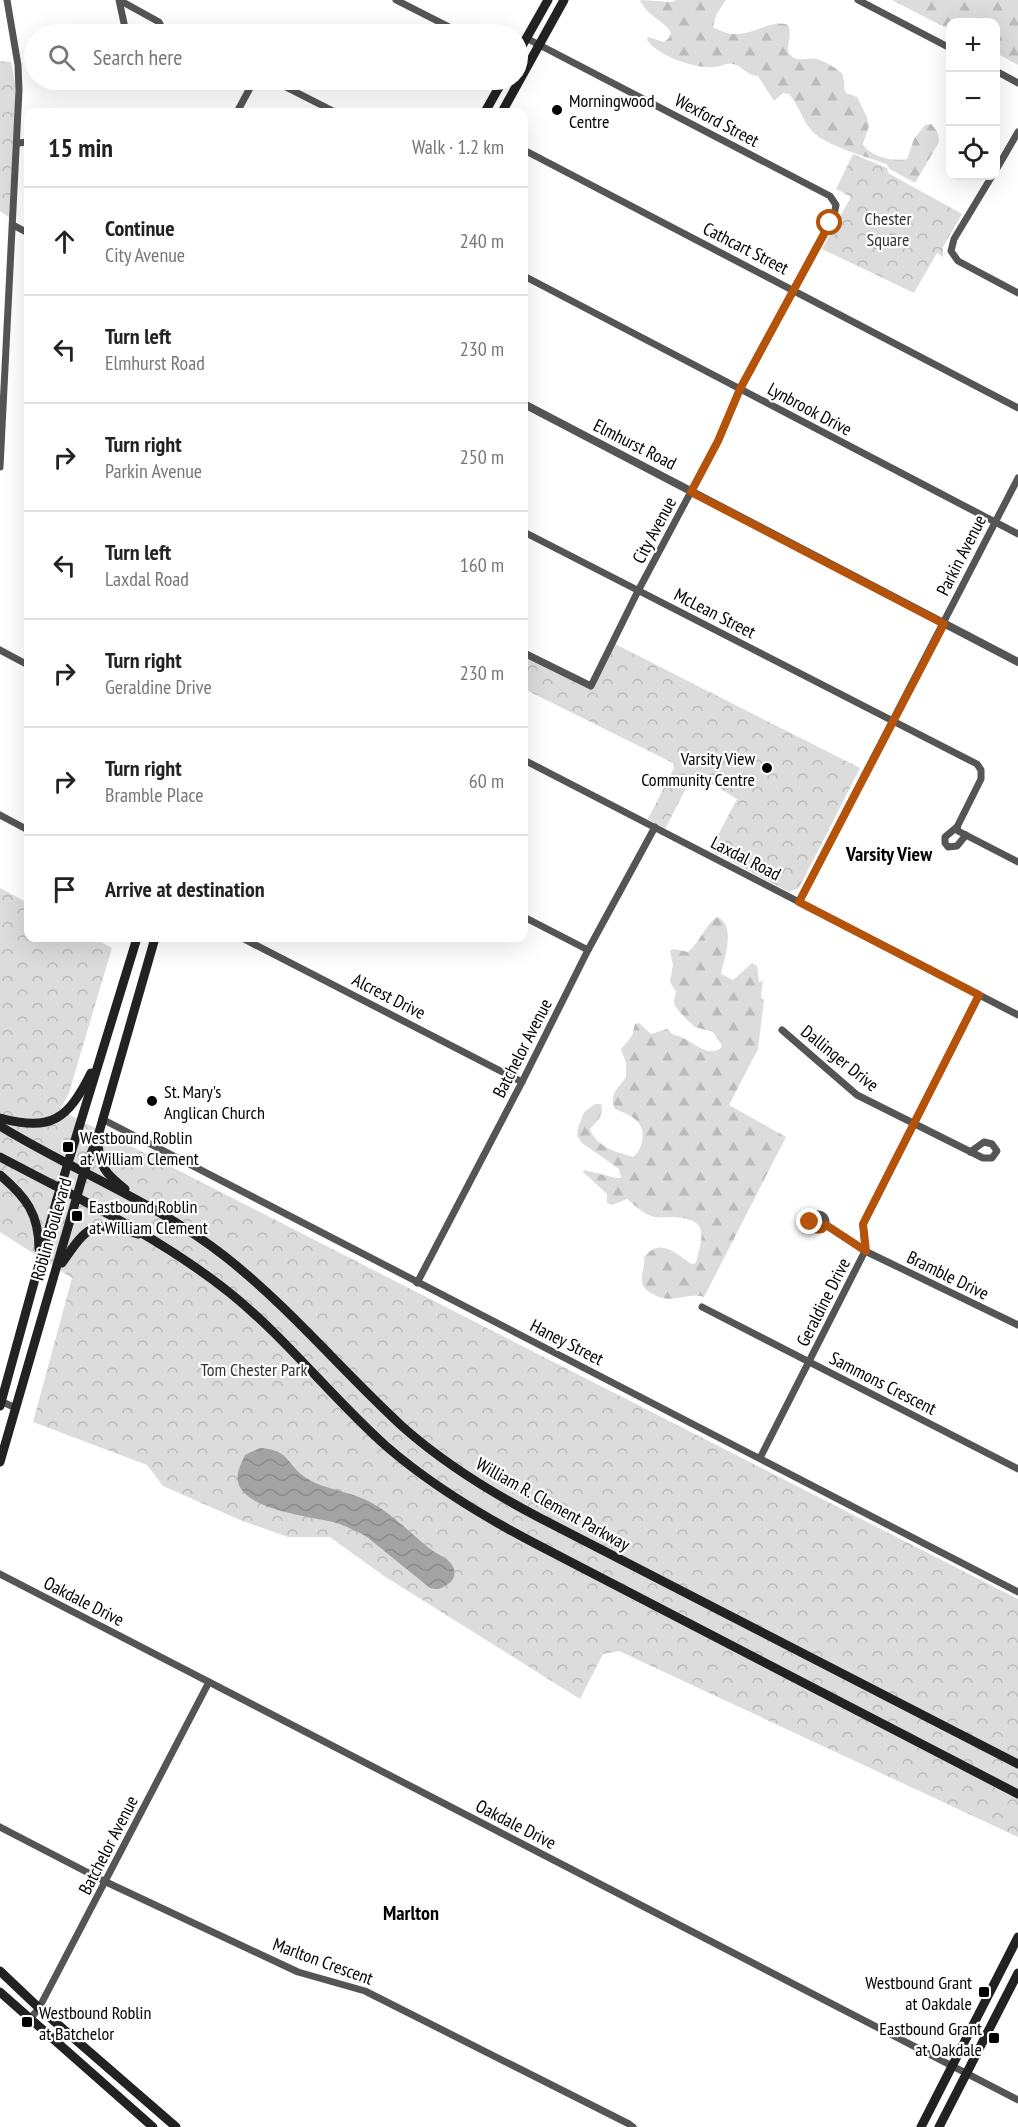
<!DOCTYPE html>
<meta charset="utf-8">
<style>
:root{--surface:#fff;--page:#f6f6f6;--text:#222;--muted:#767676;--line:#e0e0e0}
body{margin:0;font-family:"PT Sans Narrow",sans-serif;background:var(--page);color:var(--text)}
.controls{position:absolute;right:18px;top:18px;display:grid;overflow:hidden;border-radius:12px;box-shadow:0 6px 24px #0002}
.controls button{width:54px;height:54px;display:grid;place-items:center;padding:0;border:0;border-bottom:2px solid var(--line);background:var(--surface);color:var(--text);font:30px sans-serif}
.stop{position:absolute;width:18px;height:18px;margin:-14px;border:4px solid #b45309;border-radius:50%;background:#fff}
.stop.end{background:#b45309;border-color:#fff;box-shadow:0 2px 6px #0008}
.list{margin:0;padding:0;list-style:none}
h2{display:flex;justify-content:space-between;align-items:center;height:78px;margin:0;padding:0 24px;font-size:26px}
h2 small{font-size:20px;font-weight:400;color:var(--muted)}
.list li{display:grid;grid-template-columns:39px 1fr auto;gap:18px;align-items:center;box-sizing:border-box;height:108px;padding:0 24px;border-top:2px solid var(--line)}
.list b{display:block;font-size:22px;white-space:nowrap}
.list p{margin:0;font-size:20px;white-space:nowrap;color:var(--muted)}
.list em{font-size:20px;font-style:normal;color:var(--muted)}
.icon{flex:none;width:33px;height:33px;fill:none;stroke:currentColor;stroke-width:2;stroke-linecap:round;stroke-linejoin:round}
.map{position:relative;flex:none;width:1018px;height:2127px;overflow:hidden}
.search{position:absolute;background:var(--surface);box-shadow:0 6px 24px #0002;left:24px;top:24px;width:504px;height:66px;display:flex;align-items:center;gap:15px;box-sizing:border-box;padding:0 21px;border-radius:33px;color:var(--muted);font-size:22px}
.panel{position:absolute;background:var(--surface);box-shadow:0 6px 24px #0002;left:24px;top:108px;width:504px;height:834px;border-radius:12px}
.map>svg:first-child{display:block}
</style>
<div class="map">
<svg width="1018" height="2127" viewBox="0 0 1018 2127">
<defs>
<pattern id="forest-firs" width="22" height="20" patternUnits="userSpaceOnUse" patternTransform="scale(1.5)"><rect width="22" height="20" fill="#dcdcdc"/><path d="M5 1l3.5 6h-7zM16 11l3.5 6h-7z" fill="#bbb"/></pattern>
<pattern id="park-crowns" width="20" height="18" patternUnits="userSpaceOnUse" patternTransform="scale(1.5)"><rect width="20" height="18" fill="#dcdcdc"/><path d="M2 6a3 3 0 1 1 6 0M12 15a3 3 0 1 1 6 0" fill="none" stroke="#bbb"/></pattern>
<pattern id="water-waves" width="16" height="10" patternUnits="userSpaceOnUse" patternTransform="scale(1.5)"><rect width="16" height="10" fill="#a3a3a3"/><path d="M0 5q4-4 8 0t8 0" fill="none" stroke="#8b8b8b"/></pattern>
</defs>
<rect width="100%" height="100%" fill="#fff"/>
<g fill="url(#forest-firs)">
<path d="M640 0 672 2 676 0H726L716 15 713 27C747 47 765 17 788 25 793 36 785 47 789 53 797 64 806 57 816 59 824 60 835 68 842 73L844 81V88L846 93 857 97 867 117 869 126 863 144C870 157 894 162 907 159L914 139 925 125 931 124C937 130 939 134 939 142L915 183 890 169 886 164C867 157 824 145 812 131 802 120 799 105 789 94L783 93 774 101 758 76C745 75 743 66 733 64 727 62 721 67 715 67 695 69 658 56 647 40L648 37 664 42 669 38 671 32C662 19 647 16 640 0Z"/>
<polygon points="892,0 1018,0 1018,65 996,53 996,22 950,22 950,30"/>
<path d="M717 917C737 925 724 958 721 974L733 980 752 963 757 966 759 982 763 981 761 997 764 1001 758 1049 729 1105 786 1137 704 1297C684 1292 672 1306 651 1293 647 1291 643 1287 642 1282 641 1275 645 1267 644 1258 659 1237 675 1252 691 1264L696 1263C702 1236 711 1220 674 1217 668 1217 661 1218 655 1217 644 1215 636 1206 627 1199L612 1205 607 1203V1194L583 1172 584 1170 616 1178H621L619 1169 582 1143 577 1136 578 1128 584 1112 595 1104H601C605 1114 596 1122 590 1129 596 1147 617 1152 633 1157 638 1153 639 1151 641 1145 648 1123 633 1116 615 1109 608 1094 619 1088 626 1077V1063L621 1049 632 1036 635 1024 639 1023 651 1034 667 1029 674 1035C689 1036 706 1060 721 1048L722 1045 713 1032 695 1027 685 1018 675 1006 674 1001 676 992 670 982 673 965 670 951 674 949 688 952C700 942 705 925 717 917Z"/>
</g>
<g fill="url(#park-crowns)">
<polygon points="0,61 11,62 16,87 9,217 0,211"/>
<polygon points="853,154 887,168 888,173 962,214 943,247 943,257 937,253 914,293 822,249 851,197 836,189"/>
<polygon points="615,644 860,768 799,888 789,892 710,850 737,799 711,783 709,785 692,777 665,829 648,819 674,768 673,763 524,689 524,656 592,689"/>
<polygon points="0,888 28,903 28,938 93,938 112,948 69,1093 60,1110 1018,1599 1018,1837 619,1651 603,1654 580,1699 384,1576 330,1537 288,1537 240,1520 163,1486 147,1465 33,1422 72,1278 0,1232"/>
</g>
<path fill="url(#water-waves)" d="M260 1448C292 1450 286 1466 308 1479 324 1489 346 1491 364 1499 390 1511 408 1531 430 1549 438 1555 451 1559 454 1569 456 1579 451 1583 443 1587 438 1590 436 1589 430 1588L367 1537C356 1531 345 1525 333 1522 309 1516 245 1510 238 1482 236 1473 241 1464 245 1455Z"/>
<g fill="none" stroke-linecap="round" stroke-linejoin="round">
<g stroke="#555" stroke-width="7">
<polyline points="396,0 463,34"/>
<polyline points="858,0 950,48"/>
<polyline points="136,34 125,28 119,0 159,22 162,28 161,34"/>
<polyline points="996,71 1018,83"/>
<polyline points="272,80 335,112"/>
<polyline points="237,112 250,88 257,80"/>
<polyline points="18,143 28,142"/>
<polyline points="524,150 1018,408"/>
<polyline points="996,170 1018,132"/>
<polyline points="992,176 954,239 951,251 958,261 1018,293"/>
<polyline points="13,225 28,233"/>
<polyline points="524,276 1018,534"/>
<polyline points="0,467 19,90 18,65 7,0"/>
<polyline points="524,532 977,764 981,770 981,779 957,827 958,831 1018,862"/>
<polyline points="0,650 28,665"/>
<polyline points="524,653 591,686 638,591 718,441 740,389 834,215 836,205 830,196 526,38"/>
<polyline points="524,760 1018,1015"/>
<polyline points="0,815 28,830"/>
<polyline points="957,827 945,837 945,843 948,847 957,846 966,835"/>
<polyline points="799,902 1018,478"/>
<polyline points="524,917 588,950"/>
<polyline points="242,938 522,1082"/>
<polyline points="782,1030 857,1095 983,1158 992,1158 997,1151 992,1144 984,1142 970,1152"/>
<polyline points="102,1119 1018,1592"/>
<circle cx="818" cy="1222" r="8"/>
<polyline points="826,1225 865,1251 1018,1325"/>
<polyline points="417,1283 522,1082 588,950 655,827"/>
<polyline points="702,1307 1018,1469"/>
<polyline points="0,1401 16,1408"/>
<polyline points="760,1458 865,1251 863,1224 979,995"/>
<polyline points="0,1574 1018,2100"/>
<polyline points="0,1827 106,1882 298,1972 365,1991 629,2124 633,2127"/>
<polyline points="30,2019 39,2008 209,1682"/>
</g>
<polyline stroke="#555" stroke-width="8" points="524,404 1018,662"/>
<g stroke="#222" stroke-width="9">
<polyline points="518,53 548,0"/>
<polyline points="485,112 503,80"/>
<polyline points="502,112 564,0"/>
<path d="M0 1118C52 1132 68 1119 91 1073"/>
<path d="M0 1126C75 1172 158 1203 227 1258 291 1309 344 1373 404 1428 445 1464 492 1493 540 1518L1018 1764"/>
<path d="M98 1141C99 1167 106 1174 125 1189"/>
<path d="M0 1157C79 1199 160 1237 230 1293 287 1339 332 1398 386 1446 432 1486 484 1517 538 1545L1018 1794"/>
<path d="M0 1175C26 1197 39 1214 39 1249"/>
<path d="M62 1263C88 1225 92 1220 138 1234"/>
<polyline points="0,1406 57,1199 137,938"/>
<polyline points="0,1462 84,1172 98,1136 155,938"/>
<polyline points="0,1971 39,2008 176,2127"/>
<polyline points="0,1992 153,2127"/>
<polyline points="921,2127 1018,1937"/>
<polyline points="939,2127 1018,1973"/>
</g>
</g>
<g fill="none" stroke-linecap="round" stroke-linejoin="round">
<polyline stroke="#b45309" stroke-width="8" points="810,1222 814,1229 822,1229 826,1225 866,1251 863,1224 979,995 799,902 944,624 691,492 718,441 740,389 830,223"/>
</g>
<g fill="#000" stroke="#fff" stroke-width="2">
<circle cx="557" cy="110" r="6"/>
<circle cx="767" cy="768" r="6"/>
<circle cx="152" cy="1101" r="6"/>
<rect x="62" y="1141" width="12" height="12" rx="3"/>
<rect x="71" y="1210" width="12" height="12" rx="3"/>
<rect x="978" y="1986" width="12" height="12" rx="3"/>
<rect x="21" y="2016" width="12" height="12" rx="3"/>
<rect x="988" y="2032" width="12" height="12" rx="3"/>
</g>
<g text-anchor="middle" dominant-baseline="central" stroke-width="4.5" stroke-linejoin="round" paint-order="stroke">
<g font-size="18" fill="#000" stroke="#fff" text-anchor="start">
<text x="569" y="100">Morningwood<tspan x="569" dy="21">Centre</tspan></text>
<text x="755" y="758" text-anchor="end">Varsity View<tspan x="755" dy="21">Community Centre</tspan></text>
<text x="164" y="1091">St. Mary's<tspan x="164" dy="21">Anglican Church</tspan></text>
<text x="80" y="1137">Westbound Roblin<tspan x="80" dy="21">at William Clement</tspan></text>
<text x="89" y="1206">Eastbound Roblin<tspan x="89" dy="21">at William Clement</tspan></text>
<text x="972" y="1982" text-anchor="end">Westbound Grant<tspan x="972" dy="21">at Oakdale</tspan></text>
<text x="39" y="2012">Westbound Roblin<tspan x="39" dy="21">at Batchelor</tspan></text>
<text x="982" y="2028" text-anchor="end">Eastbound Grant<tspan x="982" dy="21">at Oakdale</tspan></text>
</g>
<g font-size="18" fill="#000" stroke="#fff">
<text transform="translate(717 120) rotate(28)">Wexford Street</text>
<text transform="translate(746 248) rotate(27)">Cathcart Street</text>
<text transform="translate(810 409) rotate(28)">Lynbrook Drive</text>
<text transform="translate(635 444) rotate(27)">Elmhurst Road</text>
<text transform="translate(654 530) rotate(-62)">City Avenue</text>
<text transform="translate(961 555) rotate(-63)">Parkin Avenue</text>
<text transform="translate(715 613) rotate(27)">McLean Street</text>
<text transform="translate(746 858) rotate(27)">Laxdal Road</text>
<text transform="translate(389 996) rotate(27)">Alcrest Drive</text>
<text transform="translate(522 1048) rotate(-63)">Batchelor Avenue</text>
<text transform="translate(840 1058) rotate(39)">Dallinger Drive</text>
<text transform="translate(51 1229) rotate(-74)">Roblin Boulevard</text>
<text transform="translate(948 1275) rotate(26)">Bramble Drive</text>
<text transform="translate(823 1302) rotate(-63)">Geraldine Drive</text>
<text transform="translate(567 1342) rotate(27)">Haney Street</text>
<text transform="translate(883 1383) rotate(27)">Sammons Crescent</text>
<text transform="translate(553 1504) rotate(29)">William R. Clement Parkway</text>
<text transform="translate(84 1601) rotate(27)">Oakdale Drive</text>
<text transform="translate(516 1824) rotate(27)">Oakdale Drive</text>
<text transform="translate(108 1845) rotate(-63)">Batchelor Avenue</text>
<text transform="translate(323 1961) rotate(20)">Marlton Crescent</text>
</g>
<g font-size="18" fill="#333" stroke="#fff">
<text x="888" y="218">Chester<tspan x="888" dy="21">Square</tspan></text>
<text x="254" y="1369">Tom Chester Park</text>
</g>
<g font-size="20" font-weight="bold" fill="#000" stroke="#fff">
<text x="889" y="854">Varsity View</text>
<text x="411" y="1913">Marlton</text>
</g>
</g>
</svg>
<div class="controls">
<button>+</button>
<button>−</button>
<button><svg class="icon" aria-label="locate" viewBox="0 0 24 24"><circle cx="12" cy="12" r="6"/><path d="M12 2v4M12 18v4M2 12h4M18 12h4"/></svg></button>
</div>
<div class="stop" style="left:830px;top:223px"></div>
<div class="stop end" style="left:810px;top:1222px"></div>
<div class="search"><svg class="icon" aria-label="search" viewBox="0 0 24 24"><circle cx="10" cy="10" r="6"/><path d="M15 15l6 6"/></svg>Search here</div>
<section class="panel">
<h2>15 min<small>Walk · 1.2 km</small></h2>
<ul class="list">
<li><svg class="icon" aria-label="ahead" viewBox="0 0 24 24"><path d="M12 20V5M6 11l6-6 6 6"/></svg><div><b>Continue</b><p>City Avenue</p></div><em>240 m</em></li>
<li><svg class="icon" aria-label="left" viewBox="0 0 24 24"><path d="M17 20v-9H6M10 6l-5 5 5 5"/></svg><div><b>Turn left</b><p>Elmhurst Road</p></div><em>230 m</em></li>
<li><svg class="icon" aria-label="right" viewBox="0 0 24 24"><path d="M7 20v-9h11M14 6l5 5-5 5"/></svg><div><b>Turn right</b><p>Parkin Avenue</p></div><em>250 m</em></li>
<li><svg class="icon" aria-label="left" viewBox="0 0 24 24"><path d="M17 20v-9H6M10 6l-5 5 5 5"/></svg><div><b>Turn left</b><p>Laxdal Road</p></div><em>160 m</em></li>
<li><svg class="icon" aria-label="right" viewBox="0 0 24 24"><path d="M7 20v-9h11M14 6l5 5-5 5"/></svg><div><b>Turn right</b><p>Geraldine Drive</p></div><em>230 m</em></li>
<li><svg class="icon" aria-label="right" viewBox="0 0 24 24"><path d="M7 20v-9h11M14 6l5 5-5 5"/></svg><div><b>Turn right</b><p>Bramble Place</p></div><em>60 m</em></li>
<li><svg class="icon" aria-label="arrive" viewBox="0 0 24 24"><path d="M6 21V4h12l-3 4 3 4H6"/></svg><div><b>Arrive at destination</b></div></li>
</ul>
</section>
</div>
